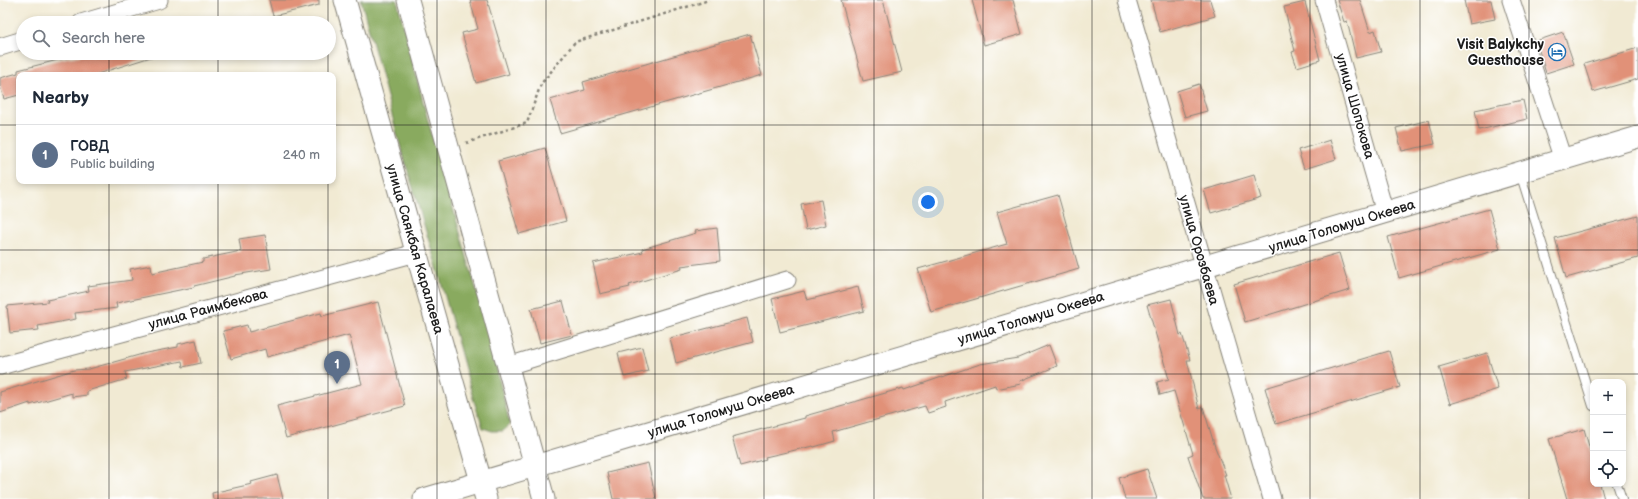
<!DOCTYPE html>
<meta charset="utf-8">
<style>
:root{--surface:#fff;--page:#f6f6f7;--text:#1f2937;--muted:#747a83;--line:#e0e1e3;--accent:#111827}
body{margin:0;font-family:"Balsamiq Sans",sans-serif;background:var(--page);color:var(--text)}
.controls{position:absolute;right:12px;bottom:12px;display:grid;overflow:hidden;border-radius:8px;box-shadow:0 2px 6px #0003}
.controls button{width:36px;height:36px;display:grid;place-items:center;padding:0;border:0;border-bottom:1px solid var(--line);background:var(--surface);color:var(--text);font:20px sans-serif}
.you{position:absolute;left:928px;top:202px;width:14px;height:14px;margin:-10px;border:3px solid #fff;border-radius:50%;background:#1a73e8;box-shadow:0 0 0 6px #1a73e833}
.badge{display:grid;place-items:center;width:26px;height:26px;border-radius:50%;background:var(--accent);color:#fff;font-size:13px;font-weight:700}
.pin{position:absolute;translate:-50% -33px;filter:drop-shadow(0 1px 2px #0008)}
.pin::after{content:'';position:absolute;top:21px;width:14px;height:12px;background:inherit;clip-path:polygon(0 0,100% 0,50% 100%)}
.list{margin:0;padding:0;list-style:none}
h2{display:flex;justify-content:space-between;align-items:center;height:52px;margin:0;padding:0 16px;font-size:17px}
h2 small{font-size:13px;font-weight:400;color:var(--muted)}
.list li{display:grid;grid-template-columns:26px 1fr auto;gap:12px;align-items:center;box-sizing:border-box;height:60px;padding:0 16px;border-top:1px solid var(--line)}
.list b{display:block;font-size:15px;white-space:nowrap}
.list p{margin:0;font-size:13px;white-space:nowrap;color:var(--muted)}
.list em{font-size:13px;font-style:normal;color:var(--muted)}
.icon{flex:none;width:22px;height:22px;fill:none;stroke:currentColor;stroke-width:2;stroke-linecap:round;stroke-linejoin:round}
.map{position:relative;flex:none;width:1638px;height:499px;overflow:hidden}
.search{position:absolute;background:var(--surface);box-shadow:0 2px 6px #0003;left:16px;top:16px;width:320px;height:44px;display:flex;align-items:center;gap:10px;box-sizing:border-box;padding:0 14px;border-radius:22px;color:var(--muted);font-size:15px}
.panel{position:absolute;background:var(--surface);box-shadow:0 2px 6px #0003;left:16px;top:72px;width:320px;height:112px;border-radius:8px}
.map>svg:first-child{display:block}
</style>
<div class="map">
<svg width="1638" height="499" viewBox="0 0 1638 499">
<rect width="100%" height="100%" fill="#fff"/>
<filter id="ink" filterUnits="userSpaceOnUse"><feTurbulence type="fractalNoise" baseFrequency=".025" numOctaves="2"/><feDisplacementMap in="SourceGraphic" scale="8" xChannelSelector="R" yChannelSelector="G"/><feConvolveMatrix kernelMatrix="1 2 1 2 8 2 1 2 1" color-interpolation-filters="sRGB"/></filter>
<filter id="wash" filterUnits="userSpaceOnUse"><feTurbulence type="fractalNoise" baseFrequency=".012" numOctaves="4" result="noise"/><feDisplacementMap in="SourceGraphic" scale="16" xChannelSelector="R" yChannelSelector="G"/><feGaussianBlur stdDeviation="0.9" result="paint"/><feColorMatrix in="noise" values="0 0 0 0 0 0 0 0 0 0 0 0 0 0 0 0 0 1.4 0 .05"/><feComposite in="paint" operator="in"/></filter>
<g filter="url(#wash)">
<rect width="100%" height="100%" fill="#f1ead3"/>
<polygon fill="#89aa5f" stroke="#52633e" points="361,0 397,0 427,117 485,320 510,425 503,431 492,431 483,428 473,398 440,278 400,145"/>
<g id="blocks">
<g fill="#e19178">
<polygon points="269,0 319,0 319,5 273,16"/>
<polygon points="470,0 487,0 509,74 476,83 462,33 478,29"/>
<polygon points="841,0 883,0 902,72 863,81"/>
<polygon points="972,0 1013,0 1022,34 984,45"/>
<polygon points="1151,0 1210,0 1215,16 1160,32"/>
<polygon points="1337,0 1360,0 1370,32 1375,30 1381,52 1356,58 1347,21 1344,22"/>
<polygon points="1464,0 1491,0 1495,19 1469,24"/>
<polygon points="1305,2 1320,60 1297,67 1292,52 1295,51 1284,7"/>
<polygon points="1563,32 1574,64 1546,73 1536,41"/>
<polygon points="750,34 762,75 560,133 550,100 585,90 583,82"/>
<polygon points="1638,48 1638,79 1593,92 1584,64"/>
<polygon points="96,53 154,53 154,56 94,75 19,75 19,95 4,99 0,86 0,78 18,73 18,70 66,58"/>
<polygon points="1199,84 1207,111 1185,117 1177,91"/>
<polygon points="1523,100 1527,119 1479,130 1475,110"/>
<polygon points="1429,120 1435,144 1402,151 1396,128"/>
<polygon points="1330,140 1336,159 1304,169 1298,150"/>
<polygon points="545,148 566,221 519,234 498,161"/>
<polygon points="1254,175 1261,198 1211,213 1204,190"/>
<polygon points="1058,195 1079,269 931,312 918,269 1007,244 997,212"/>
<polygon points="821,200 826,225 806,230 801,204"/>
<polygon points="1489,209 1500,249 1399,278 1388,237"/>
<polygon points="1638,216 1638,258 1566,278 1555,238"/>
<polygon points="717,228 720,261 681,266 682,269 629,285 630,287 600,294 593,263 643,252 642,249 696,233 695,231"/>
<polygon points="265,235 271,269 235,275 235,276 194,286 194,287 116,303 117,308 75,313 76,319 38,326 39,330 10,333 7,306 48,302 47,300 89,291 88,286 132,280 130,269 151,265 152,273 203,262 203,259 241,251 239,239"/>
<polygon points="1339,253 1350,290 1245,322 1234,284"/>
<polygon points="858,287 864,311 780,332 772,299 804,291 807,300"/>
<polygon points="1171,299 1180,335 1182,334 1190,360 1187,360 1199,409 1203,407 1215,447 1226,475 1224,475 1231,499 1203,499 1188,456 1193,454 1174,391 1160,395 1157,382 1169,379 1147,305"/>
<polygon points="563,301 572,335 540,343 531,309"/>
<polygon points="378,302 405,406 286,438 277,406 362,384 349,335 267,357 265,349 231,359 223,331 247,325 249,332 321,313 322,316"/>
<polygon points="747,318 753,342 676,363 670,338"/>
<polygon points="196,340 201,363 183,367 182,361 125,372 127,379 87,391 87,395 72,397 72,393 30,405 30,403 0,413 0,392 74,370 89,369 146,353 178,347 178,344"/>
<polygon points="1049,345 1057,366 1020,381 1021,384 996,389 995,385 945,402 946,407 928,413 925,406 833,432 835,441 814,447 813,446 765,457 766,459 740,466 732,437 805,418 805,416 903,388 904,390 980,364 1018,358"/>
<polygon points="642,347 648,371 624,377 618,353"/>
<polygon points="1389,351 1400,387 1276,424 1265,388"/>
<polygon points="1487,353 1498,389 1450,404 1439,367"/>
<polygon points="1584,429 1593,460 1593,484 1600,484 1604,499 1567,499 1549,439"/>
<polygon points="648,463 656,499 613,499 607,473"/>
<polygon points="1147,469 1157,499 1125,499 1119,478"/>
<polygon points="277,475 283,499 213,499 212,493 252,484 251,482"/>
</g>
</g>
</g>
<g filter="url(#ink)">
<use href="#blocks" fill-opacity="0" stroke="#868378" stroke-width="1"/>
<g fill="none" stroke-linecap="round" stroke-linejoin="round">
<defs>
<g id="service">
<polyline points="1520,173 1593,406"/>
<polyline points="1617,484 1622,499"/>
</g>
<g id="minor">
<polyline points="1127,0 1272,499"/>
<polyline points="1324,0 1385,213"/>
<polyline points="1511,0 1563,160"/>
<polyline points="81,23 159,0"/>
<polyline points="0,47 23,40"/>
<polyline points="0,366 416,253"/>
<polyline points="508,366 787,280"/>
</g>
<g id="tertiary">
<polyline points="345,0 486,499"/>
<polyline points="408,0 544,499"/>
<polyline points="424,499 1638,137"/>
</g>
</defs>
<use href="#service" stroke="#868378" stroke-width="10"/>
<use href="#minor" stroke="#868378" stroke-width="19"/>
<use href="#tertiary" stroke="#868378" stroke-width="23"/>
<polyline stroke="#868378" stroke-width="2.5" stroke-dasharray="3 3" stroke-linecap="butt" points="466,143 527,123 541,84 575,42 709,0"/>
<use href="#service" stroke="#fff" stroke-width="8"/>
<use href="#minor" stroke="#fff" stroke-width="17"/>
<use href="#tertiary" stroke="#fff" stroke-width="21"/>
</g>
</g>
<path fill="none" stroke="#1c1c1c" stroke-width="1" stroke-opacity="0.55" d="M109 0V23M218 0V23M328 0V23M437 0V499M546 0V499M655 0V499M764 0V499M874 0V499M983 0V499M1092 0V499M1201 0V499M1310 0V499M1420 0V499M1529 0V499M109 53V75M218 53V75M328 53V75M0 125H19M333 125H1638M109 181V499M218 181V499M328 181V499M0 250H1638M0 374H1638"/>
<defs>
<symbol id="hotel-ring" viewBox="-11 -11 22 22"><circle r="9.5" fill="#fff" stroke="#1f6fb2" stroke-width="1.5"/><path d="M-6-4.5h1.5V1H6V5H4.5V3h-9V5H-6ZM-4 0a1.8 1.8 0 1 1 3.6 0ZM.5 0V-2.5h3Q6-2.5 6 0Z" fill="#1f6fb2"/></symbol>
</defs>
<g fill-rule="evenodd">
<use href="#hotel-ring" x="1547" y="42" width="20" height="20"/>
</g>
<g text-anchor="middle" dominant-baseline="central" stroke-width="3" stroke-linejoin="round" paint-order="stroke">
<g font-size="14" font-weight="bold" fill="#1c1c1c" stroke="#fff" text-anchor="end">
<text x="1544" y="44">Visit Balykchy<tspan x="1544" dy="16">Guesthouse</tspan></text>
</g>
<g font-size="14" fill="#1c1c1c" stroke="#fff">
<text transform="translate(1355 106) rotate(74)">улица Шопокова</text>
<text transform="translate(1342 226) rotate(-17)">улица Толомуш Океева</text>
<text transform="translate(415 249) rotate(74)">улица Саякбая Каралаева</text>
<text transform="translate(1199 250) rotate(74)">улица Орозбаева</text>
<text transform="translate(208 309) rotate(-15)">улица Раимбекова</text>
<text transform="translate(1031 318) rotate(-17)">улица Толомуш Океева</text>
<text transform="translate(721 411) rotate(-17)">улица Толомуш Океева</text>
</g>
</g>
</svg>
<div class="controls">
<button>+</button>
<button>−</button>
<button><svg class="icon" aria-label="locate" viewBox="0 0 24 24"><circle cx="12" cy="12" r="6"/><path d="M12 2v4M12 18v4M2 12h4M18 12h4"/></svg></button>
</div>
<div class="you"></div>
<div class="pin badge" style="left:337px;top:384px;background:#5c6f8a">1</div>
<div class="search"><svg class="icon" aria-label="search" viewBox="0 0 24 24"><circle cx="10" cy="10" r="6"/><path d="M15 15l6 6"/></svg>Search here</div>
<section class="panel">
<h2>Nearby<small></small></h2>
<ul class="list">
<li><span class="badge" style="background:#5c6f8a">1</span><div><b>ГОВД</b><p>Public building</p></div><em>240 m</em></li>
</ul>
</section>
</div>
